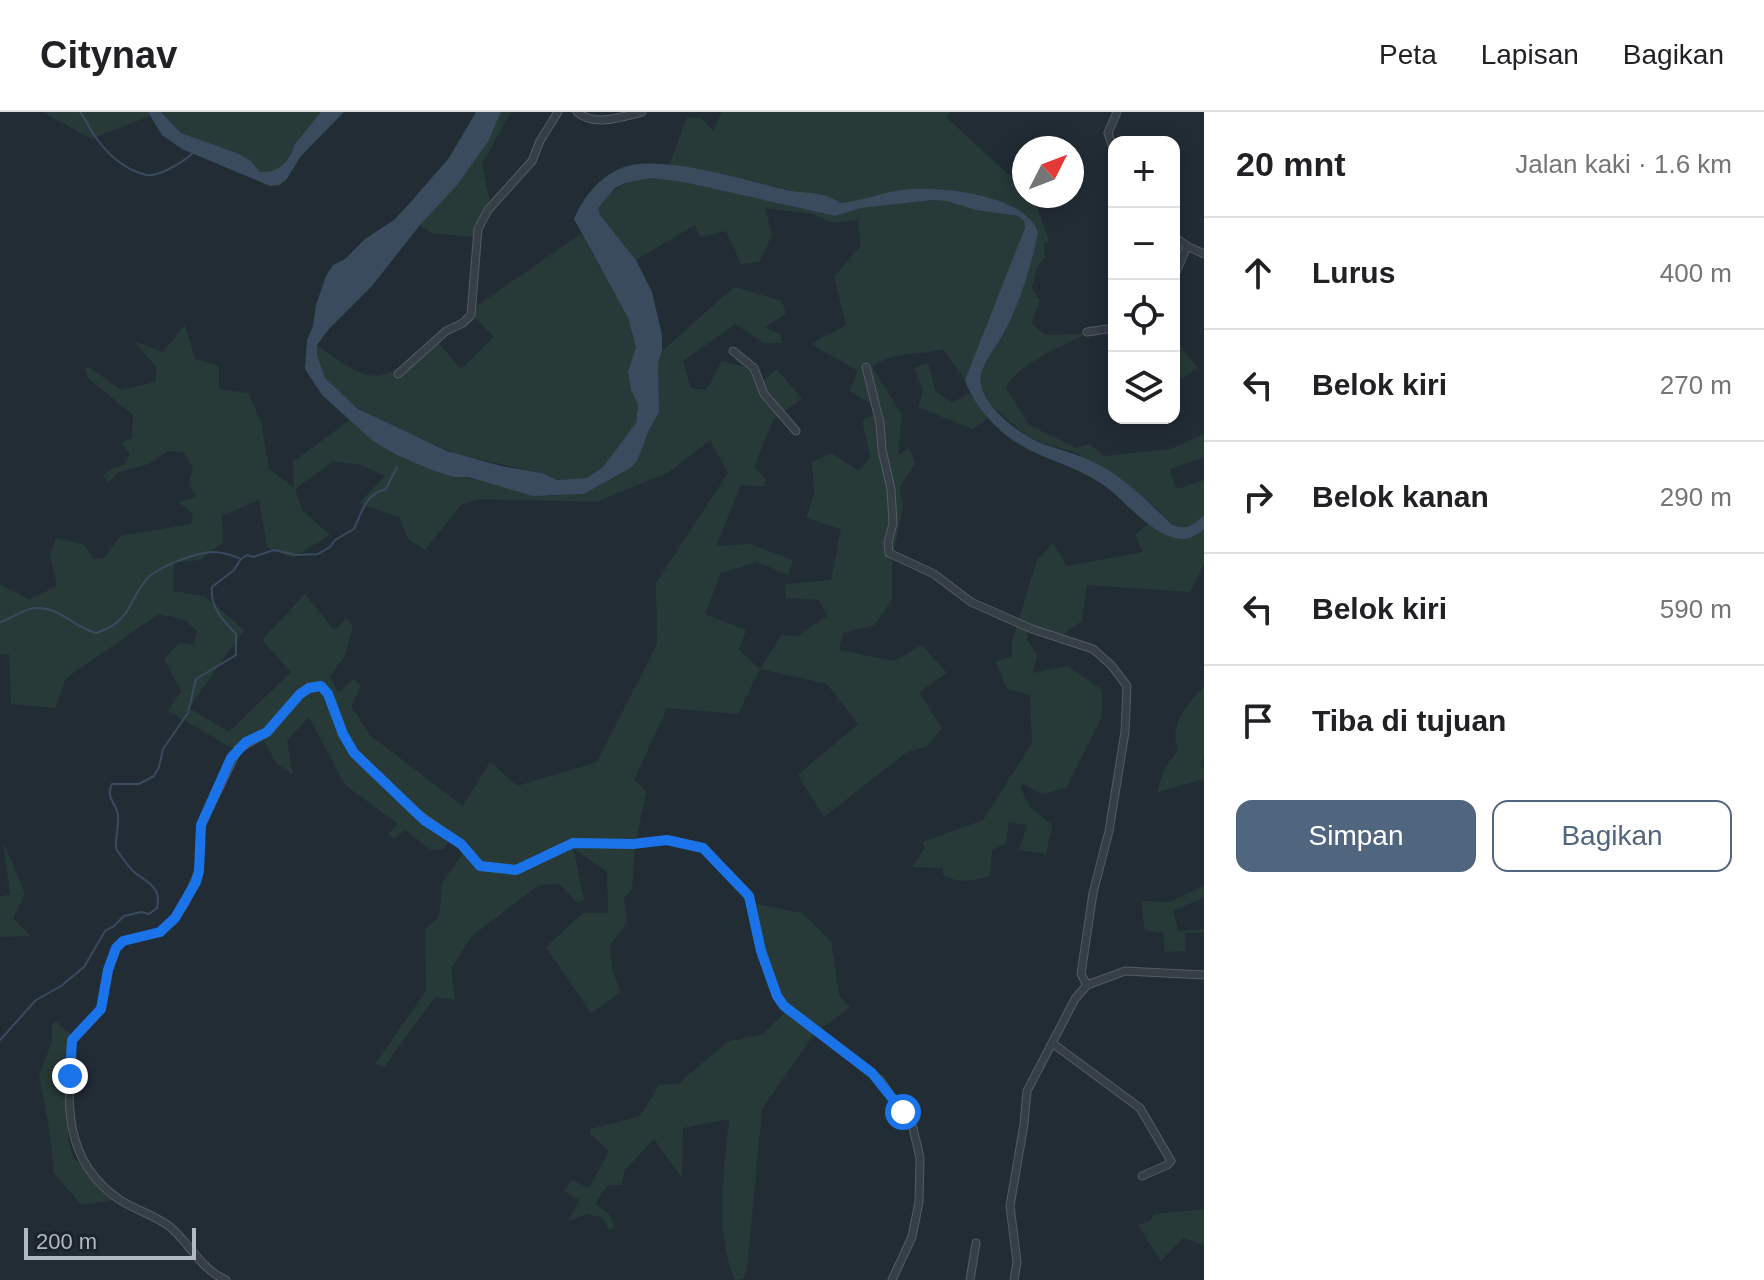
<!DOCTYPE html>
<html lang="id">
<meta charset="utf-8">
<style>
:root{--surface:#fff;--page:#f2f2f2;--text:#202124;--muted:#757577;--line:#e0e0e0;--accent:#50657e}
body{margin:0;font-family:Helvetica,sans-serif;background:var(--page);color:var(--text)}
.controls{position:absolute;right:24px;top:24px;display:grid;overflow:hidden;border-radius:16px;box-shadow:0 4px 20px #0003}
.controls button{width:72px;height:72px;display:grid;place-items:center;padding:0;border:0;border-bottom:2px solid var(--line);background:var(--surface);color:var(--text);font:40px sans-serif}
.compass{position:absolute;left:1012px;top:24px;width:72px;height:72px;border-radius:50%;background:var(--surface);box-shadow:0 4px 20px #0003;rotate:48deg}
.scale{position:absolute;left:24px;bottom:20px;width:172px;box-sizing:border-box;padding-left:8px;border:4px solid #b0b9c3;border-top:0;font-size:22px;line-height:28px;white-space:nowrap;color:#b0b9c3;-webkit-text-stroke:6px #1b232b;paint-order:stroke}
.stop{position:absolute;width:24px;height:24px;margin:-18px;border:6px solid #1a73e8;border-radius:50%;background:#fff}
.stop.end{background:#1a73e8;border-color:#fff;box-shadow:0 2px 8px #0008}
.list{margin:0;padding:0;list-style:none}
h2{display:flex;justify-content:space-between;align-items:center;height:104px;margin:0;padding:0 32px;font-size:34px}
h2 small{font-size:26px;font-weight:400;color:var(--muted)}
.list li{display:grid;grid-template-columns:52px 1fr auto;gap:24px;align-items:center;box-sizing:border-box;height:112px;padding:0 32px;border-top:2px solid var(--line)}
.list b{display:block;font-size:30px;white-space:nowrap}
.list em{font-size:26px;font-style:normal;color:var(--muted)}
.actions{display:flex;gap:16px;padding:24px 32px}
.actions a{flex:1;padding:18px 0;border:2px solid var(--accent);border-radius:16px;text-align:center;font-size:28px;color:var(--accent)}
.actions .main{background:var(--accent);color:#fff}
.icon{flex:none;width:44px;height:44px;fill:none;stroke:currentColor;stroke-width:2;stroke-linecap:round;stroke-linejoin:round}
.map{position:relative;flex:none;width:1204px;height:1168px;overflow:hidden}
header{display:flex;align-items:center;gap:48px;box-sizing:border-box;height:112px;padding:0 40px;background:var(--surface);border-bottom:2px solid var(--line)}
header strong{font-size:38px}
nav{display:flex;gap:44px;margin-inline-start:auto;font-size:28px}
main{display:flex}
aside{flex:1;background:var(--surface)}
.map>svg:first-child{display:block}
</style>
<header>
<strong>Citynav</strong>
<nav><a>Peta</a><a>Lapisan</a><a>Bagikan</a></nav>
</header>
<main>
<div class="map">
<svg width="1204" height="1168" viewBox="0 0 1204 1168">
<rect width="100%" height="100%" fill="#222c35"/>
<g fill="#273a38" fill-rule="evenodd">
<polygon points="43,0 148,0 150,4 91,27"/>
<path d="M161 0H321L294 33C290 50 278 61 260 60L250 48 237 41 181 21Z"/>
<path d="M501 0H511L482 52 491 94 473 125 431 121 420 113C451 77 484 46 501 0Z"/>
<path d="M722 0H951L946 5 1024 77V84L1034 86 1049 129 1044 131 1045 146 1037 155 1032 176 1040 189 1031 211 1045 223 1086 222C1062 234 1017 252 1006 276L1029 313 1076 336 1090 332 1104 344 1171 337 1204 322V345L1169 358 1177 377 1204 368V403L1189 416H1181L1171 412 1157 397 1106 357 1074 340 1042 331 1026 323 991 294 983 279 980 268 982 258 1005 220 1028 163 1038 121 1029 105 991 87 947 79 901 78 875 86 840 91 821 82H806L733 65 669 54 687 5 701 6 713 19Z"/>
<path d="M650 66 683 70 835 104 861 96 934 88 946 89 976 98 1018 104 1024 109 1026 117 1022 131 965 268 943 237C920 244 893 238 872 255L902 303 898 343 909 336 915 351 900 375 903 394 892 450V487L875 513 843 521 839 538 894 549 922 533 947 561 919 580 942 616 926 635 907 640 824 705 798 663 858 612 827 572 760 557 738 602 667 596 634 668 646 679 635 735 632 777 624 786 627 810 610 833 612 858 621 880 591 901 546 835 583 801H608L607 760 573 736 584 788 577 791 560 772 539 773 472 824 451 857 455 888 435 885 384 955 375 952 426 879 425 818 439 805 442 771 464 740 450 729 443 738 430 737 405 718 394 727 388 722 398 712 345 673 309 605 287 628 293 663 277 652 264 629 237 639 168 599 181 579 164 547 180 531 193 533 197 519 185 508 159 502 66 566 55 596 11 592 9 542 0 543V472L29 488 57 474 50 443 56 426 85 433 93 447 104 446 120 424 191 412 193 402 179 390 196 385 189 372 193 356 184 340 168 339 149 352 119 360 109 370 103 364 111 357 125 352 130 341 121 331 132 326 133 303 88 266 85 257 89 255 121 278 155 270 157 256 134 229 163 240 185 213 195 247 219 254V277L248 281 261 310 269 357 294 376 293 350 351 307 373 329 434 359 549 384 584 382 632 355 638 347 649 318 659 300 658 251 662 239 734 175 782 189 786 202 764 215 780 222 782 231H764L735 212 683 249 691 276 706 278 722 249 753 257 759 272 777 257 802 287 774 306 754 355 766 367 764 375 741 373 716 434 750 432 793 448 788 463 757 450 721 461 705 502 746 518 739 538 760 557 781 523 797 524 827 504 819 488 786 486 785 472 831 468 841 417 806 406 814 382 812 350 831 341 859 359 870 345 862 308 877 302 875 294 850 279 858 259 811 232 846 213 834 165 861 133 858 108 833 111 813 102 765 96 772 123 759 150 741 152 726 119 700 125 695 113 636 148 600 103 598 96C612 76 626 69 650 66ZM710 328 728 361 656 471 657 532 597 650 517 674 490 650 463 694 371 624 351 594 361 574 354 567 338 581 330 565 345 544 353 514 346 507 334 518 305 482 262 528 291 560 229 620 189 596 244 518 204 484 173 479 174 451 200 448 223 430 222 404 259 388 267 435 292 446 330 423 302 398 295 377 333 349 361 353 385 364 359 391 399 405 408 427 425 438 461 393 478 387 597 390 669 360Z"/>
<path d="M581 122 628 206 636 235 628 260 631 278 638 293 636 311 627 325 603 355 587 366 557 368 542 361 459 343 388 313 358 296 337 279 325 266 317 243V233C375 276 381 274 435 227L461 257 494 225 469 199Z"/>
<polygon points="1176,230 1198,256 1181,267 1174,261"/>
<polygon points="928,251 936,280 952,291 969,281 988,306 972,317 918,295 923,278 914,256"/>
<path d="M1148 412 1169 422 1194 425 1204 417V451L1190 480 1087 473 1082 509 1055 528 1028 518 1027 528 1037 543 1033 561 1067 554 1102 578V605L1066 676 1042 682 1024 672 1020 675 1030 695 1052 713 1046 742 1019 738 1027 713 1009 710 1006 732 992 738 990 764C972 768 959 773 943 762V756L912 755 925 736 923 730 983 708 1032 631 1030 583 1007 577 996 550 1012 544V529L1037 448 1053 431 1067 454 1143 440 1135 423Z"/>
<path d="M1204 575V643L1201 655 1204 656V667L1157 680 1164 658 1178 638C1168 612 1188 592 1204 575Z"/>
<polygon points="3,729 25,782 13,806 31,824 0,825 0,785 10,782"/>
<polygon points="1204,774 1204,785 1174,799 1178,819 1204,817 1204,821 1185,821 1186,839 1165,840 1163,821 1145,818 1141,789 1169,790"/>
<path d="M752 791 802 801 831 830 839 883 850 895 814 922 762 997 747 1158 743 1167 735 1168C714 1122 724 1056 729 1007L683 1016 682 1066 654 1027 625 1058 622 1073H608L595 1092 609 1102 615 1116 609 1118 603 1106 588 1102 568 1109 579 1088 564 1079 572 1068 589 1076 609 1039 590 1022 591 1017 640 1004 659 973 678 972 727 930 763 922 787 899 776 886Z"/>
<polygon points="55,909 72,923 68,935 68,1026 73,1045 119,1087 82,1093 54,1061 48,1009 39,963 52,930 52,913"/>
<polygon points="1204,1097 1204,1133 1183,1126 1161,1149 1138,1113 1150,1109 1154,1102"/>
</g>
<g fill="#394b5d">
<path d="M148 0H161L181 21 237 41 250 48 260 60C278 61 290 50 294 33L321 0H344L301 44 286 68 279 73 270 74 182 37 162 23Z"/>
<path d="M476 0H501L489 28 458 72 420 113 372 174 329 217 317 233V243L325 266 358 297 447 339 501 354 542 361 557 368 587 366 603 355 636 311 638 293 631 278 628 260 636 235 628 206 574 107C583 85 601 63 624 55 663 42 747 69 787 78 805 82 826 79 840 91 861 89 881 81 901 78 935 73 1028 82 1038 121 1031 156 1021 187 1005 219 998 233 985 248 981 262 975 290 1020 323 1043 332 1066 340 1083 343 1105 356 1129 371 1151 392 1171 412 1187 419 1192 414 1204 403V417C1197 423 1191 427 1182 427 1150 424 1127 389 1102 372 1070 350 1029 345 1000 318 985 304 971 287 965 268L1025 116 1024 109 1018 104 976 98 946 89 933 88 861 96 835 104 683 70 650 66 626 71 615 76 598 96 600 103 636 148 652 180 662 223V239L658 251 659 300 649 318 638 347 632 355 584 382 533 384 468 365H454L434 359 395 342 373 329 322 283 305 257 307 228 313 214 316 193 326 164 333 153 345 147 365 127 394 108 408 93 449 46Z"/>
</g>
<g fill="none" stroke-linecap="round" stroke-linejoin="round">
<g stroke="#394b5d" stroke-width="2">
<path d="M80 0C86 8 90 18 97 27 109 44 127 59 147 63 160 65 184 49 193 41"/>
<path d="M0 510C12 507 23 496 36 496 61 495 74 516 96 521 131 510 127 491 146 468 156 455 197 440 214 440 223 440 231 443 239 446"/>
<path d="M0 928 36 888 61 874 84 855 105 819 114 814 124 804 141 800 149 802 157 796C162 774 147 771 133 759 127 753 121 744 116 737 115 726 119 715 118 703 116 691 105 685 112 672H139L154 664 159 655 163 637 188 601 196 567 236 543V522C223 508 210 496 212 475L234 458 241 447 247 443 253 445 274 438 296 443 318 442 330 435 335 428 354 417C362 400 365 382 386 377L397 355"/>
</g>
<defs>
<g id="minor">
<path d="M577 0C595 15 621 5 642 0"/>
<polyline points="1114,39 1108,21 1117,0"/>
<polyline points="1174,125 1187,134 1204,142"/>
<polyline points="1174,165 1187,134"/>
<polyline points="1087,220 1114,216"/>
<polyline points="733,239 754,256 764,282 796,319"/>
<polyline points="866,255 880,311 882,338 891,377 893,411 888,431 889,441 934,462 971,490 1032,517 1093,537 1111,553 1127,574 1125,620 1109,719 1093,781 1081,862 1087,873"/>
<polyline points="398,262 446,219 463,211 471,203 478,117 488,98 532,49 540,29 558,0"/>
<polyline points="1052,931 1140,996 1171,1049 1167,1053 1142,1064"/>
<path d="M226 1168C200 1157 190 1131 169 1114 154 1103 136 1098 120 1088 62 1049 67 990 72 928L101 897 108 858 116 836 123 829 160 820 175 806 186 789 199 759 201 713 238 637 267 620 300 582 309 576 321 574 328 582 343 622 354 641 415 700 461 732 480 754 516 758 573 731 633 732 667 728 703 736 749 784 761 839 777 884 784 894 880 968 913 1016 920 1046 919 1090 912 1125 892 1168"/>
<polyline points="970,1168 976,1131"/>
<polyline points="1014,1168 1017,1150 1010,1094 1024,1012 1027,979 1075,887 1087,873 1125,859 1204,863"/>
</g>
</defs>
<use href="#minor" stroke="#535c64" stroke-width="9"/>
<use href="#minor" stroke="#363e46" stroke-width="7"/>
</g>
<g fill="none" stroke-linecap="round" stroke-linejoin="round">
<polyline stroke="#1a73e8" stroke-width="10" points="70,964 72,928 101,897 108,858 116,836 123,829 160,820 175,806 196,770 199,759 201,713 231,646 246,630 267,620 300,582 309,576 321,574 328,582 343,622 354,641 424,708 461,732 480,754 516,758 573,731 633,732 667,728 703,736 749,784 761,839 777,884 784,894 872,961 903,1000"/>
</g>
</svg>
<div class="controls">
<button>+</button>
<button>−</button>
<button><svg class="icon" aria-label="locate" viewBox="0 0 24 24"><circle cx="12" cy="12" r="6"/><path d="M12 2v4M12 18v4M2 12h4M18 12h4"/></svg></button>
<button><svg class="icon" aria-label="layers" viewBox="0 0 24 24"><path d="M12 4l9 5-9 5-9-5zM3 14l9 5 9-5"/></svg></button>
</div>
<svg class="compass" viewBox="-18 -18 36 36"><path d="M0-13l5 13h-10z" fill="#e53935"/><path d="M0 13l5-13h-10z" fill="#757577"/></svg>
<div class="scale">200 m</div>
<div class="stop" style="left:903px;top:1000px"></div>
<div class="stop end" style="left:70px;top:964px"></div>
</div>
<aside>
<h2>20 mnt<small>Jalan kaki · 1.6 km</small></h2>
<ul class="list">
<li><svg class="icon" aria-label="ahead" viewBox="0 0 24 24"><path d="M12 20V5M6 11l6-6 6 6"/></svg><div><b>Lurus</b></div><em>400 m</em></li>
<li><svg class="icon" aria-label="left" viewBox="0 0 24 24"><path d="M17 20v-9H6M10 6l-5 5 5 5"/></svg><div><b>Belok kiri</b></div><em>270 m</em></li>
<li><svg class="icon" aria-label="right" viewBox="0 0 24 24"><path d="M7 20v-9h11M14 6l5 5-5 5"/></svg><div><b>Belok kanan</b></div><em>290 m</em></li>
<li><svg class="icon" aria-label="left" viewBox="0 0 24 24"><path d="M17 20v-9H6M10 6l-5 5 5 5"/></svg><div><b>Belok kiri</b></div><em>590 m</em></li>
<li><svg class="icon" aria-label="arrive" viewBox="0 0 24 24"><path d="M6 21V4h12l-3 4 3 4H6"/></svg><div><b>Tiba di tujuan</b></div></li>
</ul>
<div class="actions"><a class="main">Simpan</a><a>Bagikan</a></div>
</aside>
</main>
